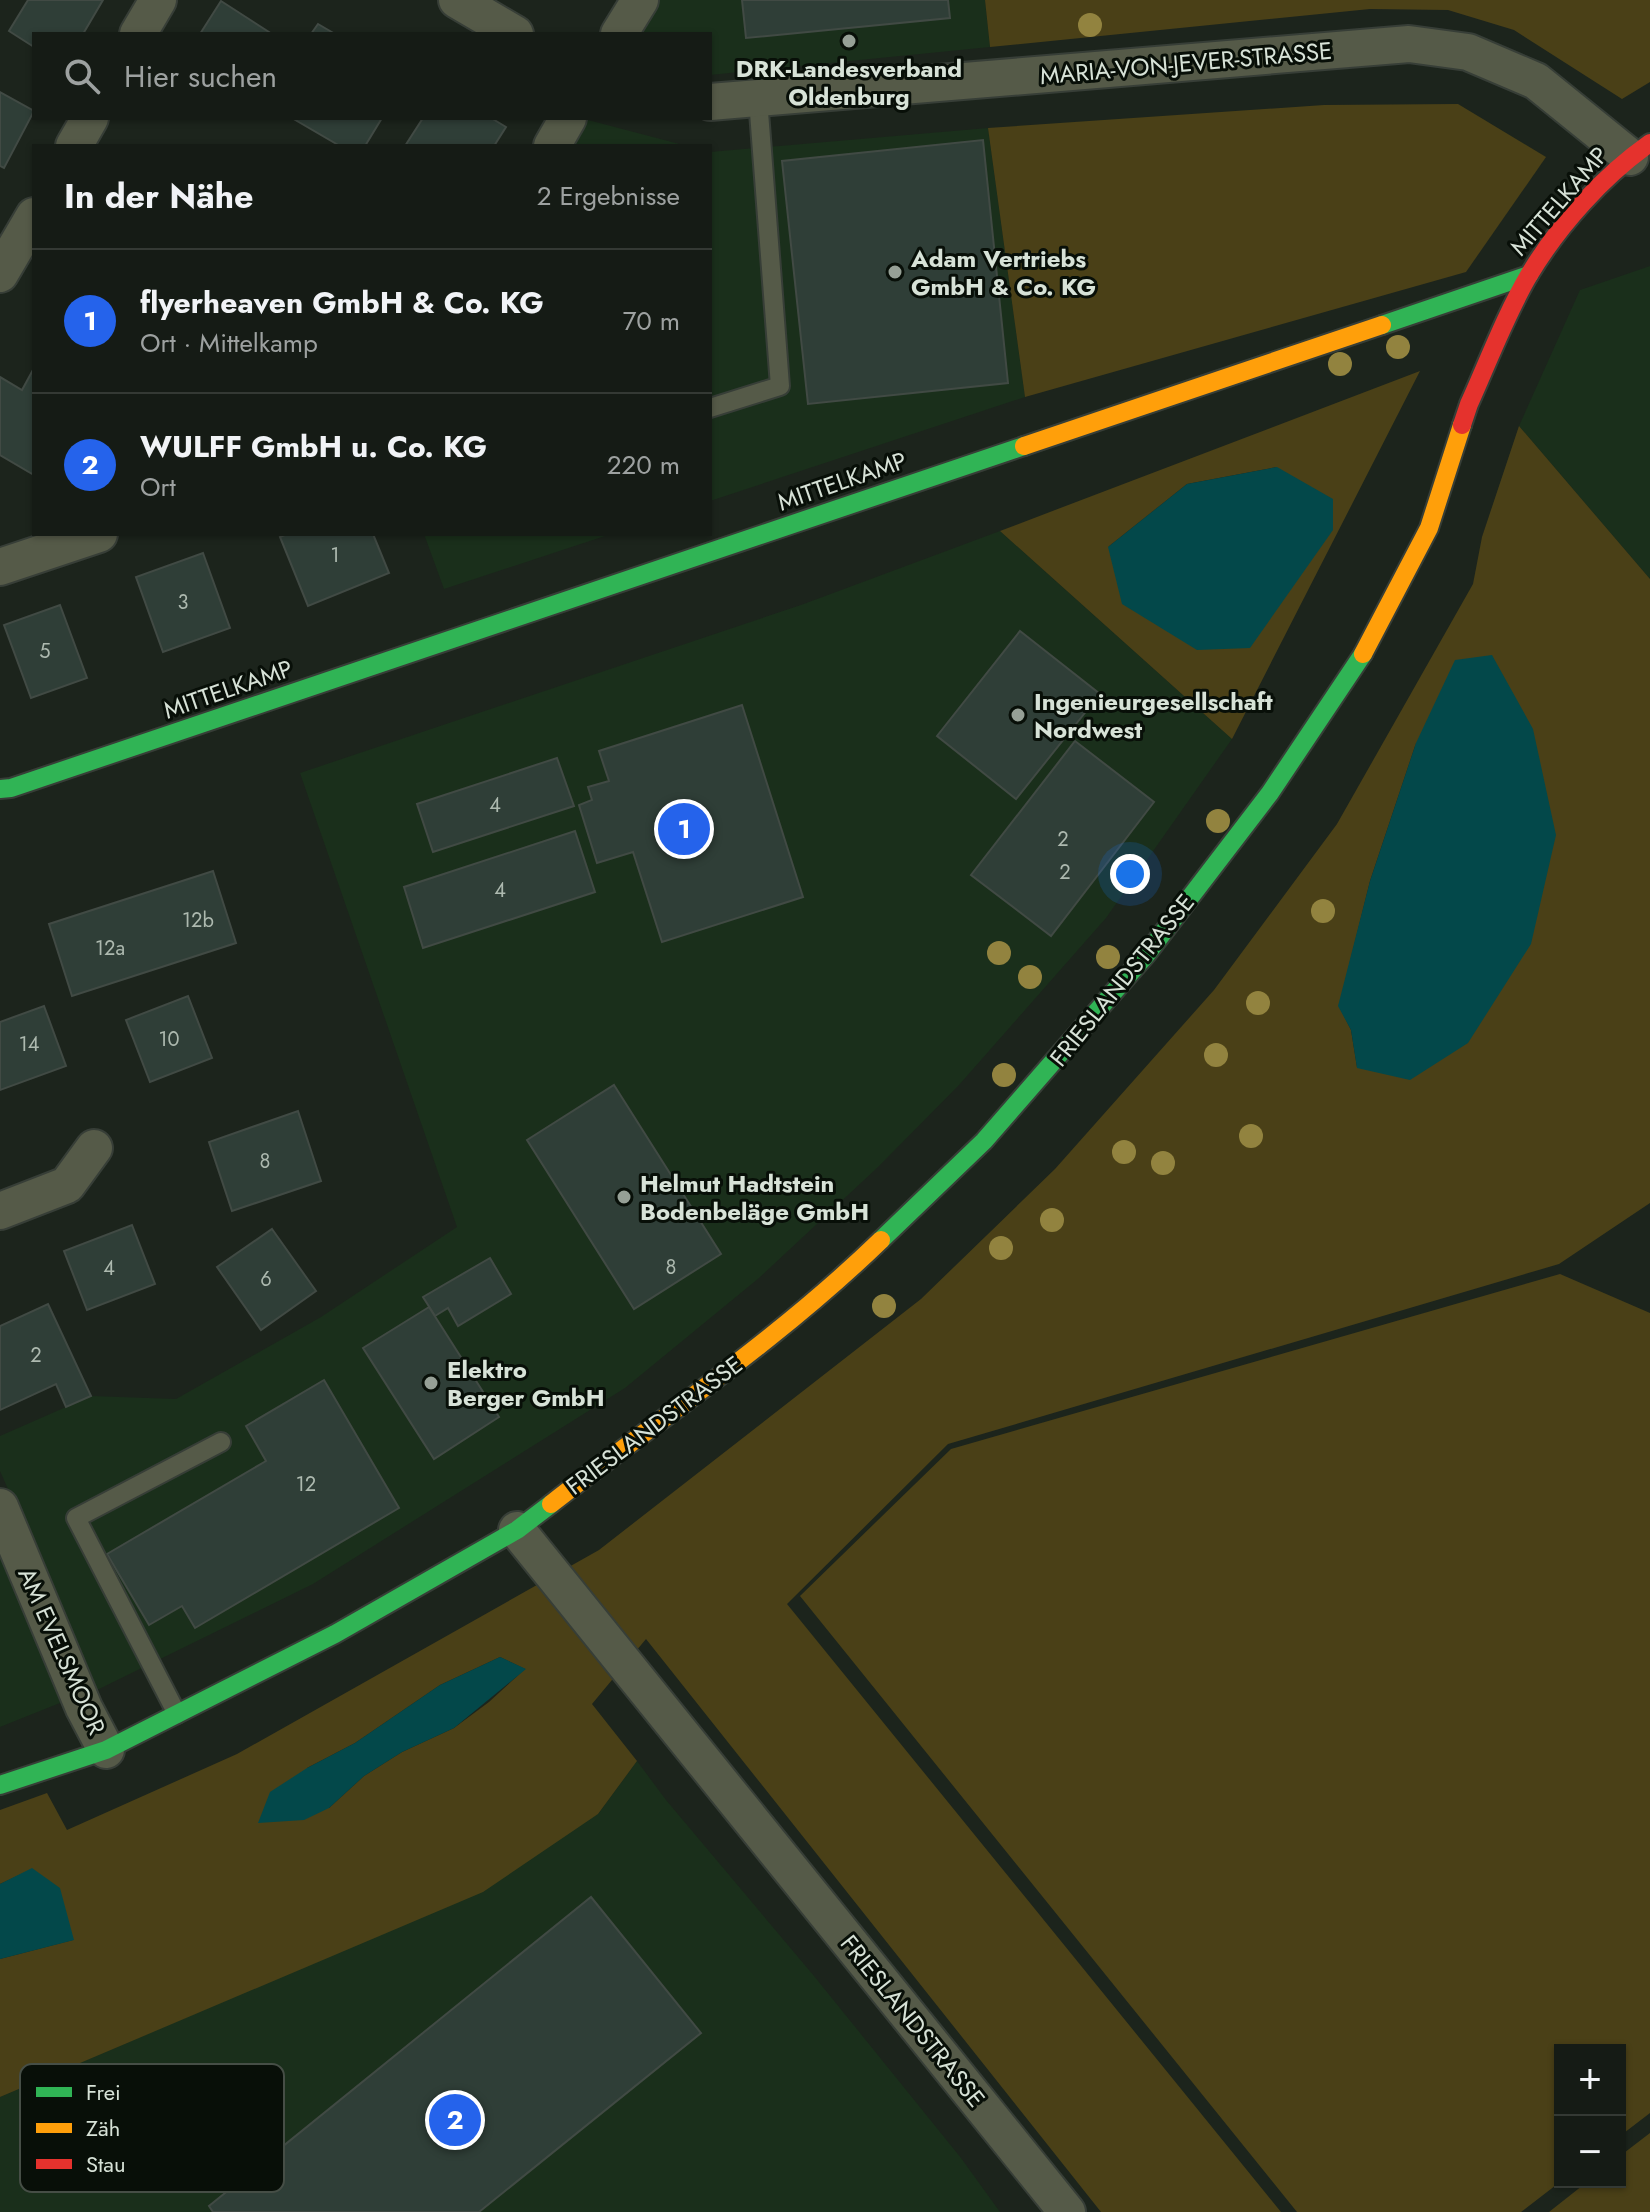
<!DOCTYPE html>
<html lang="de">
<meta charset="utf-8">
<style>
:root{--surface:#151b15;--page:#222822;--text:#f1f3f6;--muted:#9da1a0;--line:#343934;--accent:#2563eb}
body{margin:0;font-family:Jost,sans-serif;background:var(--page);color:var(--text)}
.controls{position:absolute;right:24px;bottom:24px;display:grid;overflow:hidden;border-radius:0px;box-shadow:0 2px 6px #0004}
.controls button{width:72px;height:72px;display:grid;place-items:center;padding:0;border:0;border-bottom:2px solid var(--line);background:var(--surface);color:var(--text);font:40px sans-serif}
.you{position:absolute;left:1130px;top:874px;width:28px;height:28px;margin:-20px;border:6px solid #fff;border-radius:50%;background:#1a73e8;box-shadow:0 0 0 12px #1a73e833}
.badge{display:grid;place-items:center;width:52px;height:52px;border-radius:50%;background:var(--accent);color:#fff;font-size:26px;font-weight:700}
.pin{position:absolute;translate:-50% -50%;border:4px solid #fff;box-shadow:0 2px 8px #0006}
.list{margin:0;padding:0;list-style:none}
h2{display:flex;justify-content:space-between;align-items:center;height:104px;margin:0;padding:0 32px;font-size:34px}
h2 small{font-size:26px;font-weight:400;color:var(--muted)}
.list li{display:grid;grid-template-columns:52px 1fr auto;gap:24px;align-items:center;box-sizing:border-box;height:144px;padding:0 32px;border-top:2px solid var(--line)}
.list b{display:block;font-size:30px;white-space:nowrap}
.list p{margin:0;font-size:26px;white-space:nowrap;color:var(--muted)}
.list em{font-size:26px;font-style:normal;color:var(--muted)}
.icon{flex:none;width:44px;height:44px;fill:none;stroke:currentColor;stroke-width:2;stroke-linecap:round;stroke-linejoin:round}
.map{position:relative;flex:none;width:1650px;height:2212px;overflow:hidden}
.search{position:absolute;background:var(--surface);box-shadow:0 2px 6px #0004;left:32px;top:32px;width:680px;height:88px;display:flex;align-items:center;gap:20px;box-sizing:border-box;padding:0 28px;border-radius:0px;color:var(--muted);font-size:30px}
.panel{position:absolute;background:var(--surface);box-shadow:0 2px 6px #0004;left:32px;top:144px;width:680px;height:392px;border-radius:0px}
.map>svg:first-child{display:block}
</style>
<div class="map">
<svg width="1650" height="2212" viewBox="0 0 1650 2212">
<rect width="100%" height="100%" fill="#1c241c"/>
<g fill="#1a2f1b">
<polygon points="660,0 985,0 990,47 710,75 710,34 640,34"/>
<polygon points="588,120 687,146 572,146"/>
<polygon points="988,128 1025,397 710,501 710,152"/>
<polygon points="1650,266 1650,579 1519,426 1580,290"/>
<polygon points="1000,531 1232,739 1106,918 959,1085 878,1167 759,1278 625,1388 313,1584 97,1690 0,1471 0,1436 91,1396 176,1399 321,1317 457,1227 300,773 801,605"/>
<polygon points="424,534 611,534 444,589"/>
<polygon points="0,1556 65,1701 0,1727"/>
<polygon points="637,1761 666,1800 814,1976 961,2158 1000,2212 0,2212 0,2097 208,2008 598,1814"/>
</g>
<g fill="#4a4017" fill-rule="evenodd">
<polygon points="985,0 1650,0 1650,82 1622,99 1514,30 1448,10 1370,9 990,47"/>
<polygon points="1458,104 1546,157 1466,272 1025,397 988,128 1324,105"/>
<path d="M1420 371 1232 739 1000 531ZM1277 467 1108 547 1187 484Z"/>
<path d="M1519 426 1650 579V1203L1559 1264 948 1444 787 1604 1281 2212H1101L646 1639 592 1704 637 1761 598 1814 483 1892 0 2097V1959L73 1940 32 1869 0 1884V1810L47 1793 67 1830 237 1754 599 1550 921 1299 1055 1169 1214 990 1337 824 1473 584 1482 537ZM1416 743 1357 1067 1351 1030 1339 1006 1370 881ZM500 1657 525 1669 489 1702 454 1728 402 1752 364 1776 329 1808 307 1768 355 1743 440 1685Z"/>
<polygon points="1560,1274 1650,1313 1650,2113 1620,2136 1620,2050 1560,2050 1560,2182 1521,2212 1297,2212 800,1596 951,1449"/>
<polygon points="1650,2133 1650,2212 1549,2212 1587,2182 1620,2182 1620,2156"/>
</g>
<g fill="#03484a">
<polygon points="1277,467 1333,499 1333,530 1250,648 1197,650 1122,604 1108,547 1187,484"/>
<polygon points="1492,655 1533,729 1556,835 1531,944 1468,1043 1410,1080 1357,1068 1351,1030 1338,1006 1370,881 1416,743 1455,660"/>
<polygon points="500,1657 526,1669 454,1728 402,1752 364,1776 329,1808 304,1820 258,1823 270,1792 307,1768 355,1743 440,1685"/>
<polygon points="32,1868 60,1888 74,1940 0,1959 0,1884"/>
</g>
<g fill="#2f3e37" stroke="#414a44" stroke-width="2">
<polygon points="28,0 103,0 83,34 34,34 34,47 9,31"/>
<polygon points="742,0 948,0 950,18 746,38"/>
<polygon points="221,1 272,34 200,34"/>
<polygon points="318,24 335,34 311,34"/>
<polygon points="0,92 34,111 4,168 0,166"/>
<polygon points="292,118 382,118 365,146 340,146"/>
<polygon points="423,118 491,118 506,127 494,146 405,146"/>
<polygon points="983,140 1008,383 808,404 782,161"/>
<polygon points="34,368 34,475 0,455 0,377 22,390"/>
<polygon points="287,534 373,534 389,573 308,606 280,537"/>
<polygon points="203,553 230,628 163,652 136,577"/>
<polygon points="60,605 87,678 31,698 4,625"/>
<polygon points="1020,631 1100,694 1016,799 937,736"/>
<polygon points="742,705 803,897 662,942 633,852 597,863 579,805 592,800 588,787 609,781 599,751"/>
<polygon points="1075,741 1154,802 1051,936 971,875"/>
<polygon points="557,758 574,806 433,852 417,804"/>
<polygon points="575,831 595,892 423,948 404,887"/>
<polygon points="213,871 236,943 72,996 49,924"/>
<polygon points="188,996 212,1058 150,1082 126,1020"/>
<polygon points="44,1006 66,1066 0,1090 0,1022"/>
<polygon points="614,1085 721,1254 634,1309 527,1140"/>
<polygon points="298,1111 321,1181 232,1211 209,1142"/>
<polygon points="132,1225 155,1284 87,1310 64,1251"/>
<polygon points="272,1229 316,1291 261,1330 217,1267"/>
<polygon points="490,1258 511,1294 458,1326 448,1308 435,1316 423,1297"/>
<polygon points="48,1304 91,1396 66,1407 56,1384 0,1410 0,1326"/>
<polygon points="429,1307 499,1417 434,1459 363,1348"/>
<polygon points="324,1380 399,1508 195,1628 182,1606 149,1625 107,1554 266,1461 246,1426"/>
<polygon points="591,1897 701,2033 479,2212 213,2212 209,2206"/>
</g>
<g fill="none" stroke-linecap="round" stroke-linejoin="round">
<defs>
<g id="lane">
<polyline points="710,408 780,386 758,99"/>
<polyline points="177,1714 76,1518 221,1442"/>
</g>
<g id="street">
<polyline points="457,0 515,34"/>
<polyline points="138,34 158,0"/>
<polyline points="619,34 640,0"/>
<polyline points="710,102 1409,44 1468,52 1536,81 1630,157"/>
<polyline points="74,146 90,118"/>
<polyline points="552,146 568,118"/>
<polyline points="0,274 34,216"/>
<polyline points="0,567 99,534"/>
<polyline points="0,1211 67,1185 94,1148"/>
<polyline points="0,1507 84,1708 106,1750"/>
<polyline points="517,1530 1067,2212"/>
</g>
<g id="fast">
<polyline points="1382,325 1529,275"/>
<polyline points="0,789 11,788 1024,446"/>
<polyline points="881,1240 984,1141 1146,955 1270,793 1363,654"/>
<polyline points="0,1785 106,1750 335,1634 517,1530 551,1504"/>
</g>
<g id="slow">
<polyline points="1024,446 1382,325"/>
<polyline points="1363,654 1429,528 1462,425"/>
<path d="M551 1504C662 1417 780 1338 881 1240"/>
</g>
<path id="jam" d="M1462 425 1469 404C1488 362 1506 314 1529 275 1559 225 1603 176 1650 143"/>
</defs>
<use href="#lane" stroke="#373e37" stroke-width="22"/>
<use href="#street" stroke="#373e37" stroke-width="40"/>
<use href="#fast" stroke="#373e37" stroke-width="22"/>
<use href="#slow" stroke="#373e37" stroke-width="22"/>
<use href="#jam" stroke="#373e37" stroke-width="22"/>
<use href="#lane" stroke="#555a48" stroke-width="18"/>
<use href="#street" stroke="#555a48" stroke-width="36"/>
<use href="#fast" stroke="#30b455" stroke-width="18"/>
<use href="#slow" stroke="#ff9f0a" stroke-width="18"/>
<use href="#jam" stroke="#e5322d" stroke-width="18"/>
</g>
<g fill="#92833f">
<circle cx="1090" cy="25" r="12"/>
<circle cx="1398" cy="347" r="12"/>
<circle cx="1340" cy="364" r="12"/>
<circle cx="1218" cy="821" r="12"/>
<circle cx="1323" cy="911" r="12"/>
<circle cx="999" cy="953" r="12"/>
<circle cx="1108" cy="957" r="12"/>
<circle cx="1030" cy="977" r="12"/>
<circle cx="1258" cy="1003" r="12"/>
<circle cx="1216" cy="1055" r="12"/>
<circle cx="1004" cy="1075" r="12"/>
<circle cx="1251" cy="1136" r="12"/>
<circle cx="1124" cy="1152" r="12"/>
<circle cx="1163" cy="1163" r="12"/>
<circle cx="1052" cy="1220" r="12"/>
<circle cx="1001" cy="1248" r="12"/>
<circle cx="884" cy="1306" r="12"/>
</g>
<g fill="#96a096" stroke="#080f08" stroke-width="3">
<circle cx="849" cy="41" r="8"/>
<circle cx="895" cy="272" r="8"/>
<circle cx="1018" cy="715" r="8"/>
<circle cx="624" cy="1197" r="8"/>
<circle cx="431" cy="1383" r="8"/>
</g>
<g text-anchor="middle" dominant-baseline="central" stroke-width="6" stroke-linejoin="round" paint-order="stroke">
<g font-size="20" fill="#adb9af">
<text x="335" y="555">1</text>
<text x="183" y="602">3</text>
<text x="45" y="651">5</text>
<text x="495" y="805">4</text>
<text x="1063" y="839">2</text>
<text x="1065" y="872">2</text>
<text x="500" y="890">4</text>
<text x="198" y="920">12b</text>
<text x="110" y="948">12a</text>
<text x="169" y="1039">10</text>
<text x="29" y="1044">14</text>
<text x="265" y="1161">8</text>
<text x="671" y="1267">8</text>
<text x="109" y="1268">4</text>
<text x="266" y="1279">6</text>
<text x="36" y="1355">2</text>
<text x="306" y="1484">12</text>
</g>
<g font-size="24" fill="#d7e2d7" stroke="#080f08">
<text transform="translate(1186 63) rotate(-5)">MARIA-VON-JEVER-STRASSE</text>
<text transform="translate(1559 201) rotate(-49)">MITTELKAMP</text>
<text transform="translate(842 481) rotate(-19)">MITTELKAMP</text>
<text transform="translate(228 689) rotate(-19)">MITTELKAMP</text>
<text transform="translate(1122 980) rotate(-51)">FRIESLANDSTRASSE</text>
<text transform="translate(654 1425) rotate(-37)">FRIESLANDSTRASSE</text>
<text transform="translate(62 1651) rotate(66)">AM EVELSMOOR</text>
<text transform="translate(913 2021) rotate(51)">FRIESLANDSTRASSE</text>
</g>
<g font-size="24" font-weight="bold" fill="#d7e2d7" stroke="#080f08" text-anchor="start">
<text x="849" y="68" text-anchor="middle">DRK-Landesverband<tspan x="849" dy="28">Oldenburg</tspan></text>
<text x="911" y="258">Adam Vertriebs<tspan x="911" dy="28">GmbH &amp; Co. KG</tspan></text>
<text x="1034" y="701">Ingenieurgesellschaft<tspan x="1034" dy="28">Nordwest</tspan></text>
<text x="640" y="1183">Helmut Hadtstein<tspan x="640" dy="28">Bodenbeläge GmbH</tspan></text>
<text x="447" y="1369">Elektro<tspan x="447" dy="28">Berger GmbH</tspan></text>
</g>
</g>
<rect x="20" y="2064" width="264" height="128" rx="12" fill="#080f08" stroke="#464e46" stroke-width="2"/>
<rect x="36" y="2087" width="36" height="10" fill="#30b455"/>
<rect x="36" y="2123" width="36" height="10" fill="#ff9f0a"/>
<rect x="36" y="2159" width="36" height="10" fill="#e5322d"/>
<g font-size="22" fill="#d7e2d7">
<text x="86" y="2100">Frei</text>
<text x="86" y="2136">Zäh</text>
<text x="86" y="2172">Stau</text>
</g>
</svg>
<div class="controls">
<button>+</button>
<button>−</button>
</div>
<div class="you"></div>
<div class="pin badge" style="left:684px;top:829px">1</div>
<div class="pin badge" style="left:455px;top:2120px">2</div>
<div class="search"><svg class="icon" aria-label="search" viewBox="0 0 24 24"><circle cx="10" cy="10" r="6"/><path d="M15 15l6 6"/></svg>Hier suchen</div>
<section class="panel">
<h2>In der Nähe<small>2 Ergebnisse</small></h2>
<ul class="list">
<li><span class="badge">1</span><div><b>flyerheaven GmbH &amp; Co. KG</b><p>Ort · Mittelkamp</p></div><em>70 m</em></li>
<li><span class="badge">2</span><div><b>WULFF GmbH u. Co. KG</b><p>Ort</p></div><em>220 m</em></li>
</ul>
</section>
</div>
